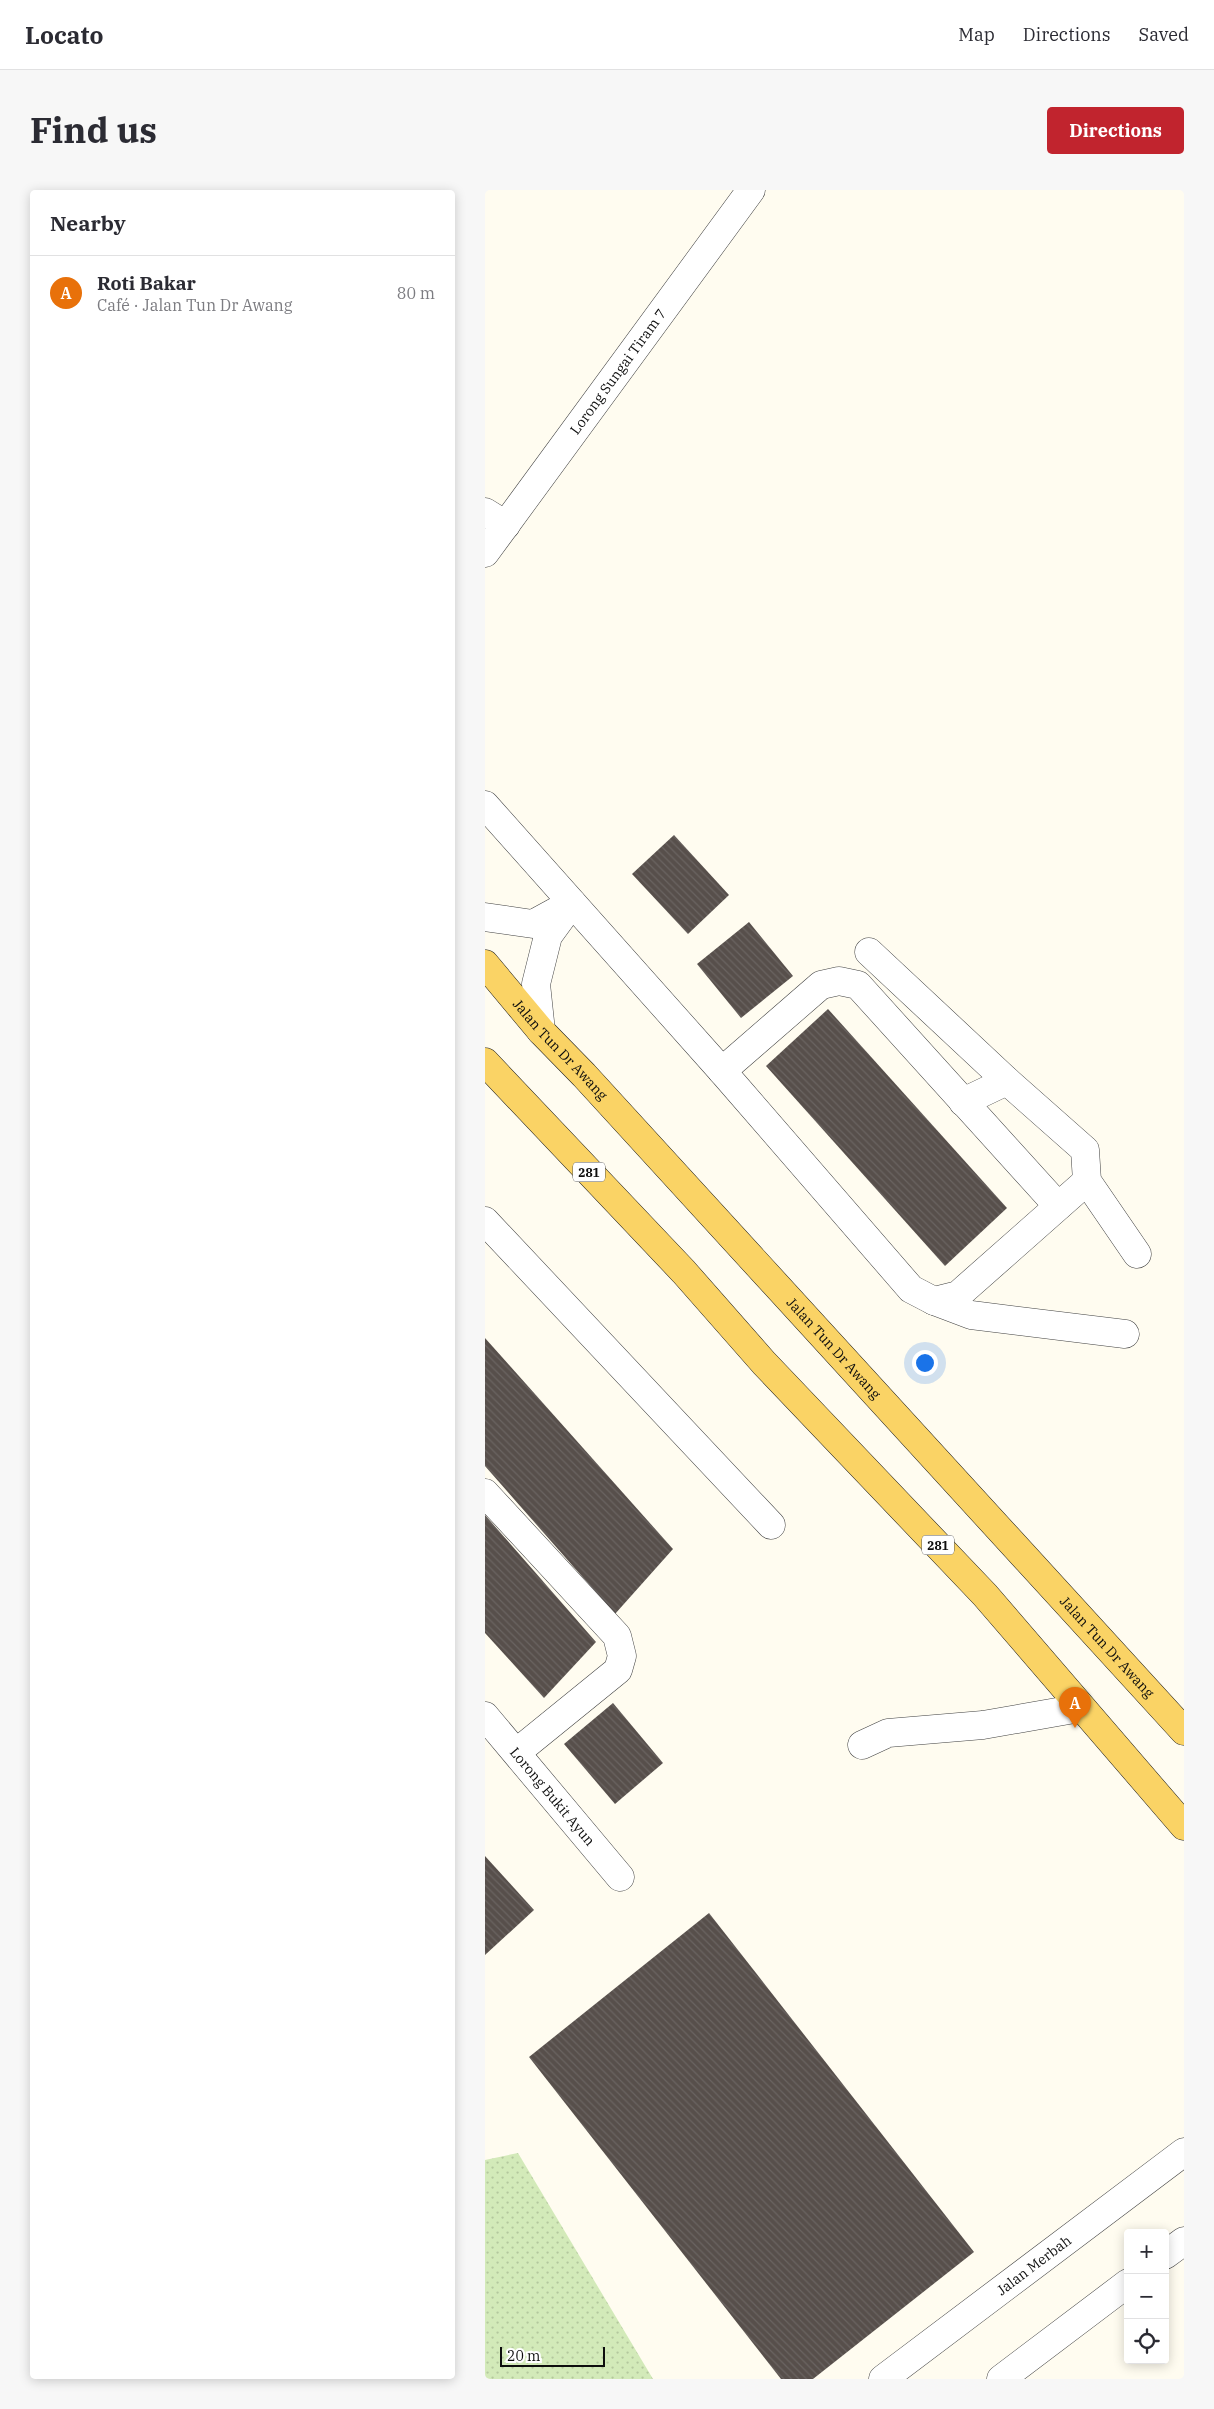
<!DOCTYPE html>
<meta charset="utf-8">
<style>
:root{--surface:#fff;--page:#f7f7f7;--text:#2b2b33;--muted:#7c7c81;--line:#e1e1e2;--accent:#c1242e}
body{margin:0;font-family:"IBM Plex Serif",serif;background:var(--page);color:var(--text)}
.controls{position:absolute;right:15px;bottom:15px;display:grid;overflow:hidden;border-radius:5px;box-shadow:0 2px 12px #0003}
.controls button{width:45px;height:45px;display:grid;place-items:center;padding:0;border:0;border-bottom:1px solid var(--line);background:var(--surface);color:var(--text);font:25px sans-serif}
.scale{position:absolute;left:15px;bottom:12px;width:105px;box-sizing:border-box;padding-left:5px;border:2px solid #0e0e0e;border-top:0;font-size:14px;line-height:18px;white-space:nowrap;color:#0e0e0e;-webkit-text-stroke:4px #fff;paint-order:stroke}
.you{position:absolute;left:439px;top:1172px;width:18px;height:18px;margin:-12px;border:4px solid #fff;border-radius:50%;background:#1a73e8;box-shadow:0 0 0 8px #1a73e833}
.badge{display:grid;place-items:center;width:32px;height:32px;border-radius:50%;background:var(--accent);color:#fff;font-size:16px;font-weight:700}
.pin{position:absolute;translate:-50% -41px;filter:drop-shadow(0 1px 2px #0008)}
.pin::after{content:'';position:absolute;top:26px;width:18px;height:15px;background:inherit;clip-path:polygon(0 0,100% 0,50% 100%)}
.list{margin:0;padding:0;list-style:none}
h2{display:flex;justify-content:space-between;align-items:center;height:65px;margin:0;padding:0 20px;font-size:21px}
h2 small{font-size:16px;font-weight:400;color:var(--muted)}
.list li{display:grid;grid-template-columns:32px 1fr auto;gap:15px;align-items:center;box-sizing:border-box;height:75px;padding:0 20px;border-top:1px solid var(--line)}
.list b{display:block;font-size:19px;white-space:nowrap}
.list p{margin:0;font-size:16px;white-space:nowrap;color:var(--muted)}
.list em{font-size:16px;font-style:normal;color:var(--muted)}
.icon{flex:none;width:28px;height:28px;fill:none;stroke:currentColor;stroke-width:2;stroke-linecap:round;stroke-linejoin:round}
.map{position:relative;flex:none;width:699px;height:2189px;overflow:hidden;border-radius:5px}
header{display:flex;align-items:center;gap:30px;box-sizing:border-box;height:70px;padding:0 25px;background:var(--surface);border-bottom:1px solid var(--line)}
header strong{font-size:24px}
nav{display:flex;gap:28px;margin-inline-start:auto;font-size:18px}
.intro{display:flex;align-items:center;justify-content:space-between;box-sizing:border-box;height:120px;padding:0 30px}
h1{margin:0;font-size:35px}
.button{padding:12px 22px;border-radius:5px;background:var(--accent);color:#fff;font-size:18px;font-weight:700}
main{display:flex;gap:30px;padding:0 30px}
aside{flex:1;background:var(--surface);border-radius:5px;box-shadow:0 2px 12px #0003}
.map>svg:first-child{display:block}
</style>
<header>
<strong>Locato</strong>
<nav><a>Map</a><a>Directions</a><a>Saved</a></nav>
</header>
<div class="intro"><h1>Find us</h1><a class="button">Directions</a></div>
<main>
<aside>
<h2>Nearby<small></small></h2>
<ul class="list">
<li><span class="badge" style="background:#e8710a">A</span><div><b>Roti Bakar</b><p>Café · Jalan Tun Dr Awang</p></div><em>80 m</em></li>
</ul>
</aside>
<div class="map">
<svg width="699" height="2189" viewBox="0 0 699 2189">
<defs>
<pattern id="grass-dots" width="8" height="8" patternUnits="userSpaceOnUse" patternTransform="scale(1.25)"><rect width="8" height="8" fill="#d3eab9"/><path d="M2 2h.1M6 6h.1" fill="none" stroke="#b4c89e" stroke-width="1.8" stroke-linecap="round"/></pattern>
<pattern id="building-back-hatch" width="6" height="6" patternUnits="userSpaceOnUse" patternTransform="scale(1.25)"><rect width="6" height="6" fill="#574f4b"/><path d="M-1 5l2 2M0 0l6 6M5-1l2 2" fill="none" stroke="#6a6461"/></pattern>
</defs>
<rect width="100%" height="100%" fill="#fffcf0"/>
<polygon fill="url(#grass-dots)" points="33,1963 168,2189 0,2189 0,1970"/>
<g fill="url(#building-back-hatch)">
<polygon points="189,645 244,705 203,744 147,684"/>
<polygon points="264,732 308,786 256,828 212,774"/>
<polygon points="343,819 522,1018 460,1076 281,876"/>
<polygon points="0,1148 188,1359 130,1424 0,1276"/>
<polygon points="0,1325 111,1452 59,1508 0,1443"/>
<polygon points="128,1513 178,1573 130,1614 79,1554"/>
<polygon points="0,1666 49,1720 0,1765"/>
<polygon points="224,1723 489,2062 328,2189 296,2189 44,1867"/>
</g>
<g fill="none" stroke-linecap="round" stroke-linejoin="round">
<defs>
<g id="minor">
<polyline points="0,322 21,335"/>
<path id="s1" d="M0 363 266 0"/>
<polyline points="0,615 237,881 426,1099 449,1111 473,1105 602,991"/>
<polyline points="0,727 48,734 81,716"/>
<polyline points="384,762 522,891"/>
<polyline points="56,841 51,794 63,746 87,713"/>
<polyline points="237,881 336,795 354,791 373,795 573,1016"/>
<polyline points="478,912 522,891 600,960 602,991 652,1064"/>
<polyline points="0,1031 286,1335"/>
<polyline points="449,1111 486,1125 640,1144"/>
<polyline points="0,1303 132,1446 137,1466 133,1480 32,1562"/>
<path id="s2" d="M0 1526 135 1687"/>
<polyline points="377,1555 403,1543 498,1535 595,1518"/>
<polyline points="680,2065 699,2051"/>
<path id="s3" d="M398 2189 699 1962"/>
<polyline points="516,2189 643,2093"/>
</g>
<g id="major">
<path id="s4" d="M0 774 56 841 99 885 699 1541"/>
<polyline points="0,872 199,1082 279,1173 500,1405 699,1636"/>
</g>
</defs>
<use href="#minor" stroke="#414141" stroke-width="29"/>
<use href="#major" stroke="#1f1f1f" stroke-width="29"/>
<use href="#minor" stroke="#fff" stroke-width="28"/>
<use href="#major" stroke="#fad365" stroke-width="28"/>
</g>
<g text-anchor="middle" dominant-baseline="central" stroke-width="5" stroke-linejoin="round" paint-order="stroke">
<g fill="#fff" stroke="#565656" stroke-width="1">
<rect x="88" y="972.5" width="32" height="19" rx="4"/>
<rect x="437" y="1345.5" width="32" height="19" rx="4"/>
</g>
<g font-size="12" font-weight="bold" fill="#0e0e0e">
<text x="104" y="982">281</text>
<text x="453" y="1355">281</text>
</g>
<g font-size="14" fill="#0e0e0e" stroke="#fff">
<text stroke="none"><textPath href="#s1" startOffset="225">Lorong Sungai Tiram 7</textPath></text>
<text stroke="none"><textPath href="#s4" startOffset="114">Jalan Tun Dr Awang</textPath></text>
<text stroke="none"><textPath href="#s4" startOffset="519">Jalan Tun Dr Awang</textPath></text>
<text stroke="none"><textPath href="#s4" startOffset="924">Jalan Tun Dr Awang</textPath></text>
<text stroke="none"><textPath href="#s2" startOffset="105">Lorong Bukit Ayun</textPath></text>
<text stroke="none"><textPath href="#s3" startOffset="189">Jalan Merbah</textPath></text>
</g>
</g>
</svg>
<div class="controls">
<button>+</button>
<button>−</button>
<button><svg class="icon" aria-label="locate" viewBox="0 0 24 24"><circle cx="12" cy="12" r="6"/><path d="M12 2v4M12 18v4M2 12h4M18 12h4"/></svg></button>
</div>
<div class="scale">20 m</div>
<div class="you"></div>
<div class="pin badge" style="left:590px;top:1538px;background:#e8710a">A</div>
</div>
</main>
